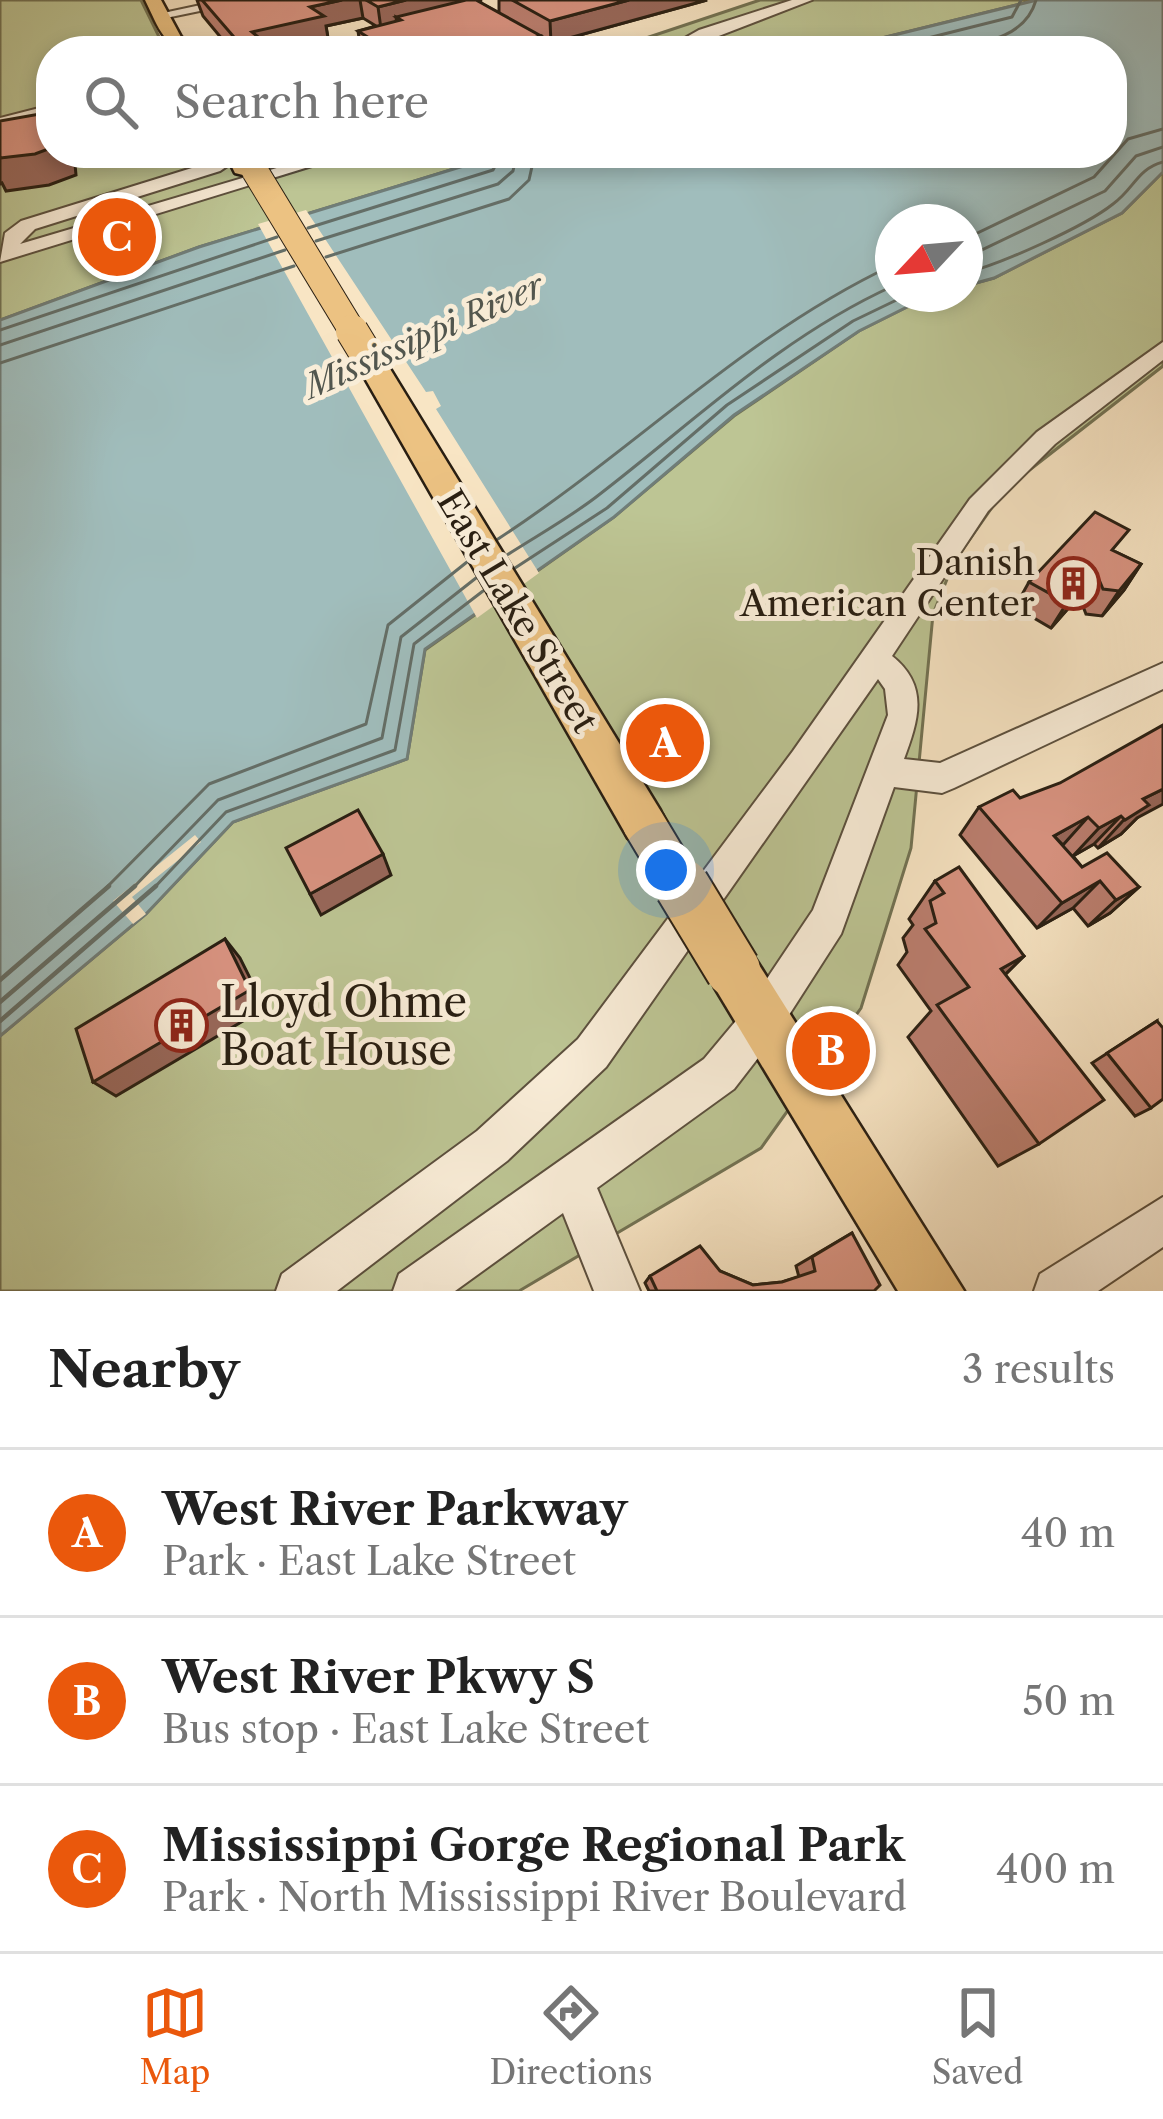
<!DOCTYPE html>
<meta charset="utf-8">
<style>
:root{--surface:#fff;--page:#f2f2f2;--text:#222;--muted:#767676;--line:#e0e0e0;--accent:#ea580c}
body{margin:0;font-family:"Libre Caslon Text",serif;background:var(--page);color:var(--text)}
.compass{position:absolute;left:875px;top:204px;width:108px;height:108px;border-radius:50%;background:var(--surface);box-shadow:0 6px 18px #0003;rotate:244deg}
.you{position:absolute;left:666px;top:870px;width:42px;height:42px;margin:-30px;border:9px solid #fff;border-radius:50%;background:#1a73e8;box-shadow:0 0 0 18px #1a73e833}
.badge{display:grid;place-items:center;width:78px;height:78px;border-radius:50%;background:var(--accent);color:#fff;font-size:39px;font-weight:700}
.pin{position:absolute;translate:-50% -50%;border:6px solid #fff;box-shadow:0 3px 12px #0006}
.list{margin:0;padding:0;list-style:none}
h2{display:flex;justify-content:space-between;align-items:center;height:156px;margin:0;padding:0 48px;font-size:51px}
h2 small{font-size:39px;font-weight:400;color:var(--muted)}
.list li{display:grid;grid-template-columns:78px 1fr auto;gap:36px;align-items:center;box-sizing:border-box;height:168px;padding:0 48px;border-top:3px solid var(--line)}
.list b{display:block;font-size:45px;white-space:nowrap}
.list p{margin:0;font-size:39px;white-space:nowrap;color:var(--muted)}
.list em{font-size:39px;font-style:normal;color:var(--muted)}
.icon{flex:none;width:66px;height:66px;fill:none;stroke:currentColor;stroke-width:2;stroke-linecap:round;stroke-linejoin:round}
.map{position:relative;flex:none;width:1163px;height:1291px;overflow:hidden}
.search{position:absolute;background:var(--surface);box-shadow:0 6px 18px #0003;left:36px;right:36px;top:36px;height:132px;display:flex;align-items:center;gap:30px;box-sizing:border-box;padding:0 42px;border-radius:48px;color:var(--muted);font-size:45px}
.sheet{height:660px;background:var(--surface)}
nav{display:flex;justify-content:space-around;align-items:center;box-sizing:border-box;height:168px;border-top:3px solid var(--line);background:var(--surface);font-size:33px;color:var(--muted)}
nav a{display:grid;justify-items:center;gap:6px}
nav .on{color:var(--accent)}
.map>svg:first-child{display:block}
</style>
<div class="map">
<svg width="1163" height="1291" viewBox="0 0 1163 1291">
<rect width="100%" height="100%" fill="#f8e5c4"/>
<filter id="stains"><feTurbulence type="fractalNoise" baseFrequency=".00167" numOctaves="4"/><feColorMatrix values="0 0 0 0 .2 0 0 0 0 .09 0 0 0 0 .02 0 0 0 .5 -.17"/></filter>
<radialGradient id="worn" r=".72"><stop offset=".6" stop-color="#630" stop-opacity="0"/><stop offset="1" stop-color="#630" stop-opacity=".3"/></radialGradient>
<g fill="#bdc594" stroke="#727253" stroke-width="3">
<polygon points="0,0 141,0 166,51 51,51 51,153 221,153 225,159 244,153 506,153 199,247 0,320"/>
<polygon points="760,0 1037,0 829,51 607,51"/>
<polygon points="1163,172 1163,366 1027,472 993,506 954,562 933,614 911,848 861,1008 761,1148 519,1291 0,1291 0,1036 146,914 233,822 407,759 425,650 614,517 734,416 859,331 933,294 965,294 965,286 994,278 1122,213"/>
</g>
<polygon fill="#a0bdbc" stroke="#707d78" stroke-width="3" points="1037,0 1163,0 1163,172 1122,213 994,278 965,286 965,222 893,222 893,294 933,294 859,331 734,415 614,517 425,649 407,759 233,822 146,914 0,1036 0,320 199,247 506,153 1112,153 1112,51 829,51"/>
<g fill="#f8e5c4">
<polygon points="306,210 426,392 433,391 441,406 436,409 539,573 477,618 258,224"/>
<polygon points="195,835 201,842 132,897 146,914 133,924 113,901"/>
</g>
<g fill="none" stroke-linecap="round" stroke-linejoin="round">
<g stroke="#646e67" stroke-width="3">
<polyline points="876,51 1012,17 1021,0"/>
<path d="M936 51C973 43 1024 43 1036 0"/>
<polyline points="308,228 493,170 502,153"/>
<polyline points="965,239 1094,177 1128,139 1163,129"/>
<polyline points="316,241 498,184 513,171 517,153"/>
<polyline points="326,257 509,199 529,180 535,153"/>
<polyline points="965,258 1105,191 1136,156 1163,147"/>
<path d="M965 273C1001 264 1084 227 1113 204 1134 189 1137 169 1163 162"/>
<polyline points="0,330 277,237"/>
<polyline points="0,345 285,250"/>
<polyline points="0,363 294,266"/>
<path d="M498 539C633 451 746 334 893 265"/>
<path d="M507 555C538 535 571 517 600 494 696 420 781 337 893 286"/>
<polyline points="515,568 607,508 727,405 853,321 909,294"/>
<polyline points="105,889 209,784 366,724 388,625 467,562"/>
<polyline points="132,889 218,800 382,738 401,637 476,578"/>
<polyline points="153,889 226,812 395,750 414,644 483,591"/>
</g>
<g stroke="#646e67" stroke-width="4.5">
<polyline points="0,980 109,886"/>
<polyline points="0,1002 135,886"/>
<polyline points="0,1021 156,886"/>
</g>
<defs>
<g id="minor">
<polygon points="224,0 253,0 161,19 154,15"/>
<polygon points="449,0 466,0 556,51 538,51"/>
<polygon points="792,0 812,0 680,51 662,51 699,30"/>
<polygon points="395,30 400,37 343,51 319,51"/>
<polygon points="51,105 51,115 0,128 0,118"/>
<polygon points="225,153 245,154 220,171 35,229 20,244 327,153 354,153 0,262 5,233 21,221 208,163"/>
<path d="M1163 342V360L1055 444 988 511 892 656C930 686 918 721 904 759L940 763 1163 663V689L954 788 942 793 894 787 841 934 778 1032 734 1089 597 1188 640 1291H594L563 1213 455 1291H393L399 1274 704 1059 750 1004 813 910 888 715 885 689 878 679 606 1067 507 1161 337 1291H276L282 1274 477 1131 578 1039 793 751 970 499 1037 432Z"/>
<polygon points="1163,1197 1163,1247 1098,1291 1034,1291 1040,1274"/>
</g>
<g id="major">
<path d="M145 0H161L181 37 198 51C164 51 159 28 145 0Z"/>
<polygon points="225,153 266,153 271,162 255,178 235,173"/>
<polygon points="369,350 384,359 660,810 667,824 660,838 644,844 628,838 354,359"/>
<polygon points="733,945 751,952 964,1291 898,1291 715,988 708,970 715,952"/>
</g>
</defs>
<use href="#minor" stroke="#5c503e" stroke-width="4"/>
<use href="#major" stroke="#281e12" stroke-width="5"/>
<use href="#minor" fill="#faeed9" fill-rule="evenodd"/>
<use href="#major" fill="#ecc282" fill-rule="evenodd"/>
<defs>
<polyline id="major-bridge-far3" points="255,171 354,334"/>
<polyline id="major-bridge-far2" points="352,331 369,359"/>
<polyline id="major-bridge-far1" points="644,824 683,889"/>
<polyline id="major-bridge" points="682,886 733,970"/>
</defs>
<use href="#major-bridge-far3" stroke="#281e12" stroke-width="28" stroke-linecap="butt"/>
<use href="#major-bridge-far2" stroke="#281e12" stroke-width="34" stroke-linecap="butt"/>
<use href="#major-bridge-far1" stroke="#281e12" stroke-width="46" stroke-linecap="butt"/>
<use href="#major-bridge" stroke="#281e12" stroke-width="58" stroke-linecap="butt"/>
<use href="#major-bridge-far3" stroke="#ecc282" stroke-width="26"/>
<use href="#major-bridge-far2" stroke="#ecc282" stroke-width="32"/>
<use href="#major-bridge-far1" stroke="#ecc282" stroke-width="42"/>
<use href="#major-bridge" stroke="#ecc282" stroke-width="54"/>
</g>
<g fill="#bb7e6f" stroke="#281e12" stroke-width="3">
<polygon points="197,0 482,0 477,1 499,13 499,0 707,0 551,43 541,38 542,51 361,51 358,31 376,26 363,18 326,26 328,38 274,51 232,51 203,16"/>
<polygon points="1116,552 1141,564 1124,590 1102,616 1086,614 1079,596 1051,628 1015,607 1029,582"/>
<polygon points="1020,798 1137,818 1121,834 1098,848 1094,844 1073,856 1082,867 1139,887 1110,913 1088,926 1073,908 1037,928 960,835 979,807"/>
<polygon points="935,881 1024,956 1005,975 1039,1144 998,1166 908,1037 931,1011 898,965 907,952 903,938 913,925 909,919"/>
<polygon points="1157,1021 1151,1108 1135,1116 1092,1063"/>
<polygon points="852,1233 874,1291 649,1291 645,1283 650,1276 720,1271 753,1285 782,1282 799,1277 796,1266"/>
</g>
<g fill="#98675a" stroke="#281e12" stroke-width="3">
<polygon points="342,0 360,0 363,18 326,26 328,38 273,51 252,32 310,7"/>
<polygon points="406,0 482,0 465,2 401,20 396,17 397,25 381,29 378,7"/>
<polygon points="629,0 707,0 551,43 550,21"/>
<polygon points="541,36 542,51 483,51"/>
<polygon points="51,148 51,153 74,153 76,175 49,185 6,191 2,183 0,184 0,158"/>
<polygon points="1141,564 1124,590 1102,616 1119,591"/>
<polygon points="1095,570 1079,596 1051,628 1067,603"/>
<polygon points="1163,789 1163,804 1137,818 1121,834 1098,848 1143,799"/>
<polygon points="1121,816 1094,844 1073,856 1099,828"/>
<polygon points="1088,817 1063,845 1054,836"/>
<polygon points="383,854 391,875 321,915 310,894"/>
<polygon points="1100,881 1073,908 1037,928 1062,903"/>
<polygon points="1139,887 1110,913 1088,926 1116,900"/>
<polygon points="225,939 240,958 265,1008 116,1096 93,1082"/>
<polygon points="1024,956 989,990 1001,969"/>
</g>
<g fill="#d99381" stroke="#281e12" stroke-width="3">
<polygon points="202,0 342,0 310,7 324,16 252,32 275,51 246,51"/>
<polygon points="366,0 406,0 378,7"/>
<polygon points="466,0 476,0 541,36 483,51 374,51 385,48 358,31 401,20 396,17"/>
<polygon points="512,0 629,0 550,21"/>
<polygon points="51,112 51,148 35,154 0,158 0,121"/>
<polygon points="1095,512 1129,530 1112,550 1141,564 1119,591 1103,589 1095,570 1067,603 1029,582"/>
<polygon points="1163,725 1163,789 1143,799 1149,805 1125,820 1121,816 1099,828 1088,817 1054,836 1082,867 1107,853 1139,887 1116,900 1100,881 1062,903 979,807 1013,790 1020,798 1060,783"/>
<polygon points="358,810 383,854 310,894 286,848"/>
<polygon points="959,867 1024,956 1001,969 1104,1100 1039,1144 937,1005 969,987 925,929 936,923 930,901 944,893 935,881"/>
<polygon points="225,939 250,990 93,1082 76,1029"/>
<polygon points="1157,1021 1163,1028 1163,1099 1151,1108 1107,1053"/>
<polygon points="852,1233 880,1285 874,1291 657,1291 650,1276 700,1246 720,1271 753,1285 782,1282 815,1271 812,1257"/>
</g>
<defs>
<symbol id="building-ring" viewBox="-11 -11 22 22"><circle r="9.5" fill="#faeed9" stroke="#8f2418" stroke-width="1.5"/><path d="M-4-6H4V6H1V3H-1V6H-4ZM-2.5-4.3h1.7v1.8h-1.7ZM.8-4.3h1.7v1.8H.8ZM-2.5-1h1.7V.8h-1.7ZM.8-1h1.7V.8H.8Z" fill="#8f2418"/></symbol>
</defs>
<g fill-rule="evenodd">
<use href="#building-ring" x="1044" y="554" width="59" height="59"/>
<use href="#building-ring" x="152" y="996" width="59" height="59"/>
</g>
<g text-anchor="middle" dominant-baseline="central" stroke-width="10" stroke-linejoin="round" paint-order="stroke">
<g font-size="33" font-style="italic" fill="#52564e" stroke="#faeed9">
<text transform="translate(424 336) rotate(-24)">Mississippi River</text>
</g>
<g font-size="36" fill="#281e12" stroke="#faeed9" text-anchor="end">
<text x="1035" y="562">Danish<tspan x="1035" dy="41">American Center</tspan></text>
</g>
<g font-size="36" fill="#281e12" stroke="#faeed9">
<text transform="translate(518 611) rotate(59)">East Lake Street</text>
</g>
<g font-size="42" fill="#281e12" stroke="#faeed9" text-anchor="start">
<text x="220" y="1002">Lloyd Ohme<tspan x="220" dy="48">Boat House</tspan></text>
</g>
</g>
<rect width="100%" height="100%" filter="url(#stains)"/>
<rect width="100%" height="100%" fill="url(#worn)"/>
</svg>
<svg class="compass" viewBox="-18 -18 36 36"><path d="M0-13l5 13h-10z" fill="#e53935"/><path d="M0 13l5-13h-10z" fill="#767676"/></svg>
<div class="you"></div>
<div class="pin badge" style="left:665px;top:743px">A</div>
<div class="pin badge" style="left:831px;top:1051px">B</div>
<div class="pin badge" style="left:117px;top:237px">C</div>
<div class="search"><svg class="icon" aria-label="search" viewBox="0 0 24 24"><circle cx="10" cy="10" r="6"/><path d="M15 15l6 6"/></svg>Search here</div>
</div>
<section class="sheet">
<h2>Nearby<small>3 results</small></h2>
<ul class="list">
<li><span class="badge">A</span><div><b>West River Parkway</b><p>Park · East Lake Street</p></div><em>40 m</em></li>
<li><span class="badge">B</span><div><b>West River Pkwy S</b><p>Bus stop · East Lake Street</p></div><em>50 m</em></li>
<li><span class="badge">C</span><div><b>Mississippi Gorge Regional Park</b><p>Park · North Mississippi River Boulevard</p></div><em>400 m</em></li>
</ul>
</section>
<nav>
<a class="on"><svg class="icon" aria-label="map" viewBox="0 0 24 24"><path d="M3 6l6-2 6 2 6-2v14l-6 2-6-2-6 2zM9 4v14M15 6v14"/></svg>Map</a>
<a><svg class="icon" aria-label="directions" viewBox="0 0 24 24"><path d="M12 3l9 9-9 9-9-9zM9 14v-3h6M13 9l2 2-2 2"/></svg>Directions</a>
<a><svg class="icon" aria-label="saved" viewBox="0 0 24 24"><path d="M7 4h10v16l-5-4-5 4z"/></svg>Saved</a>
</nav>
